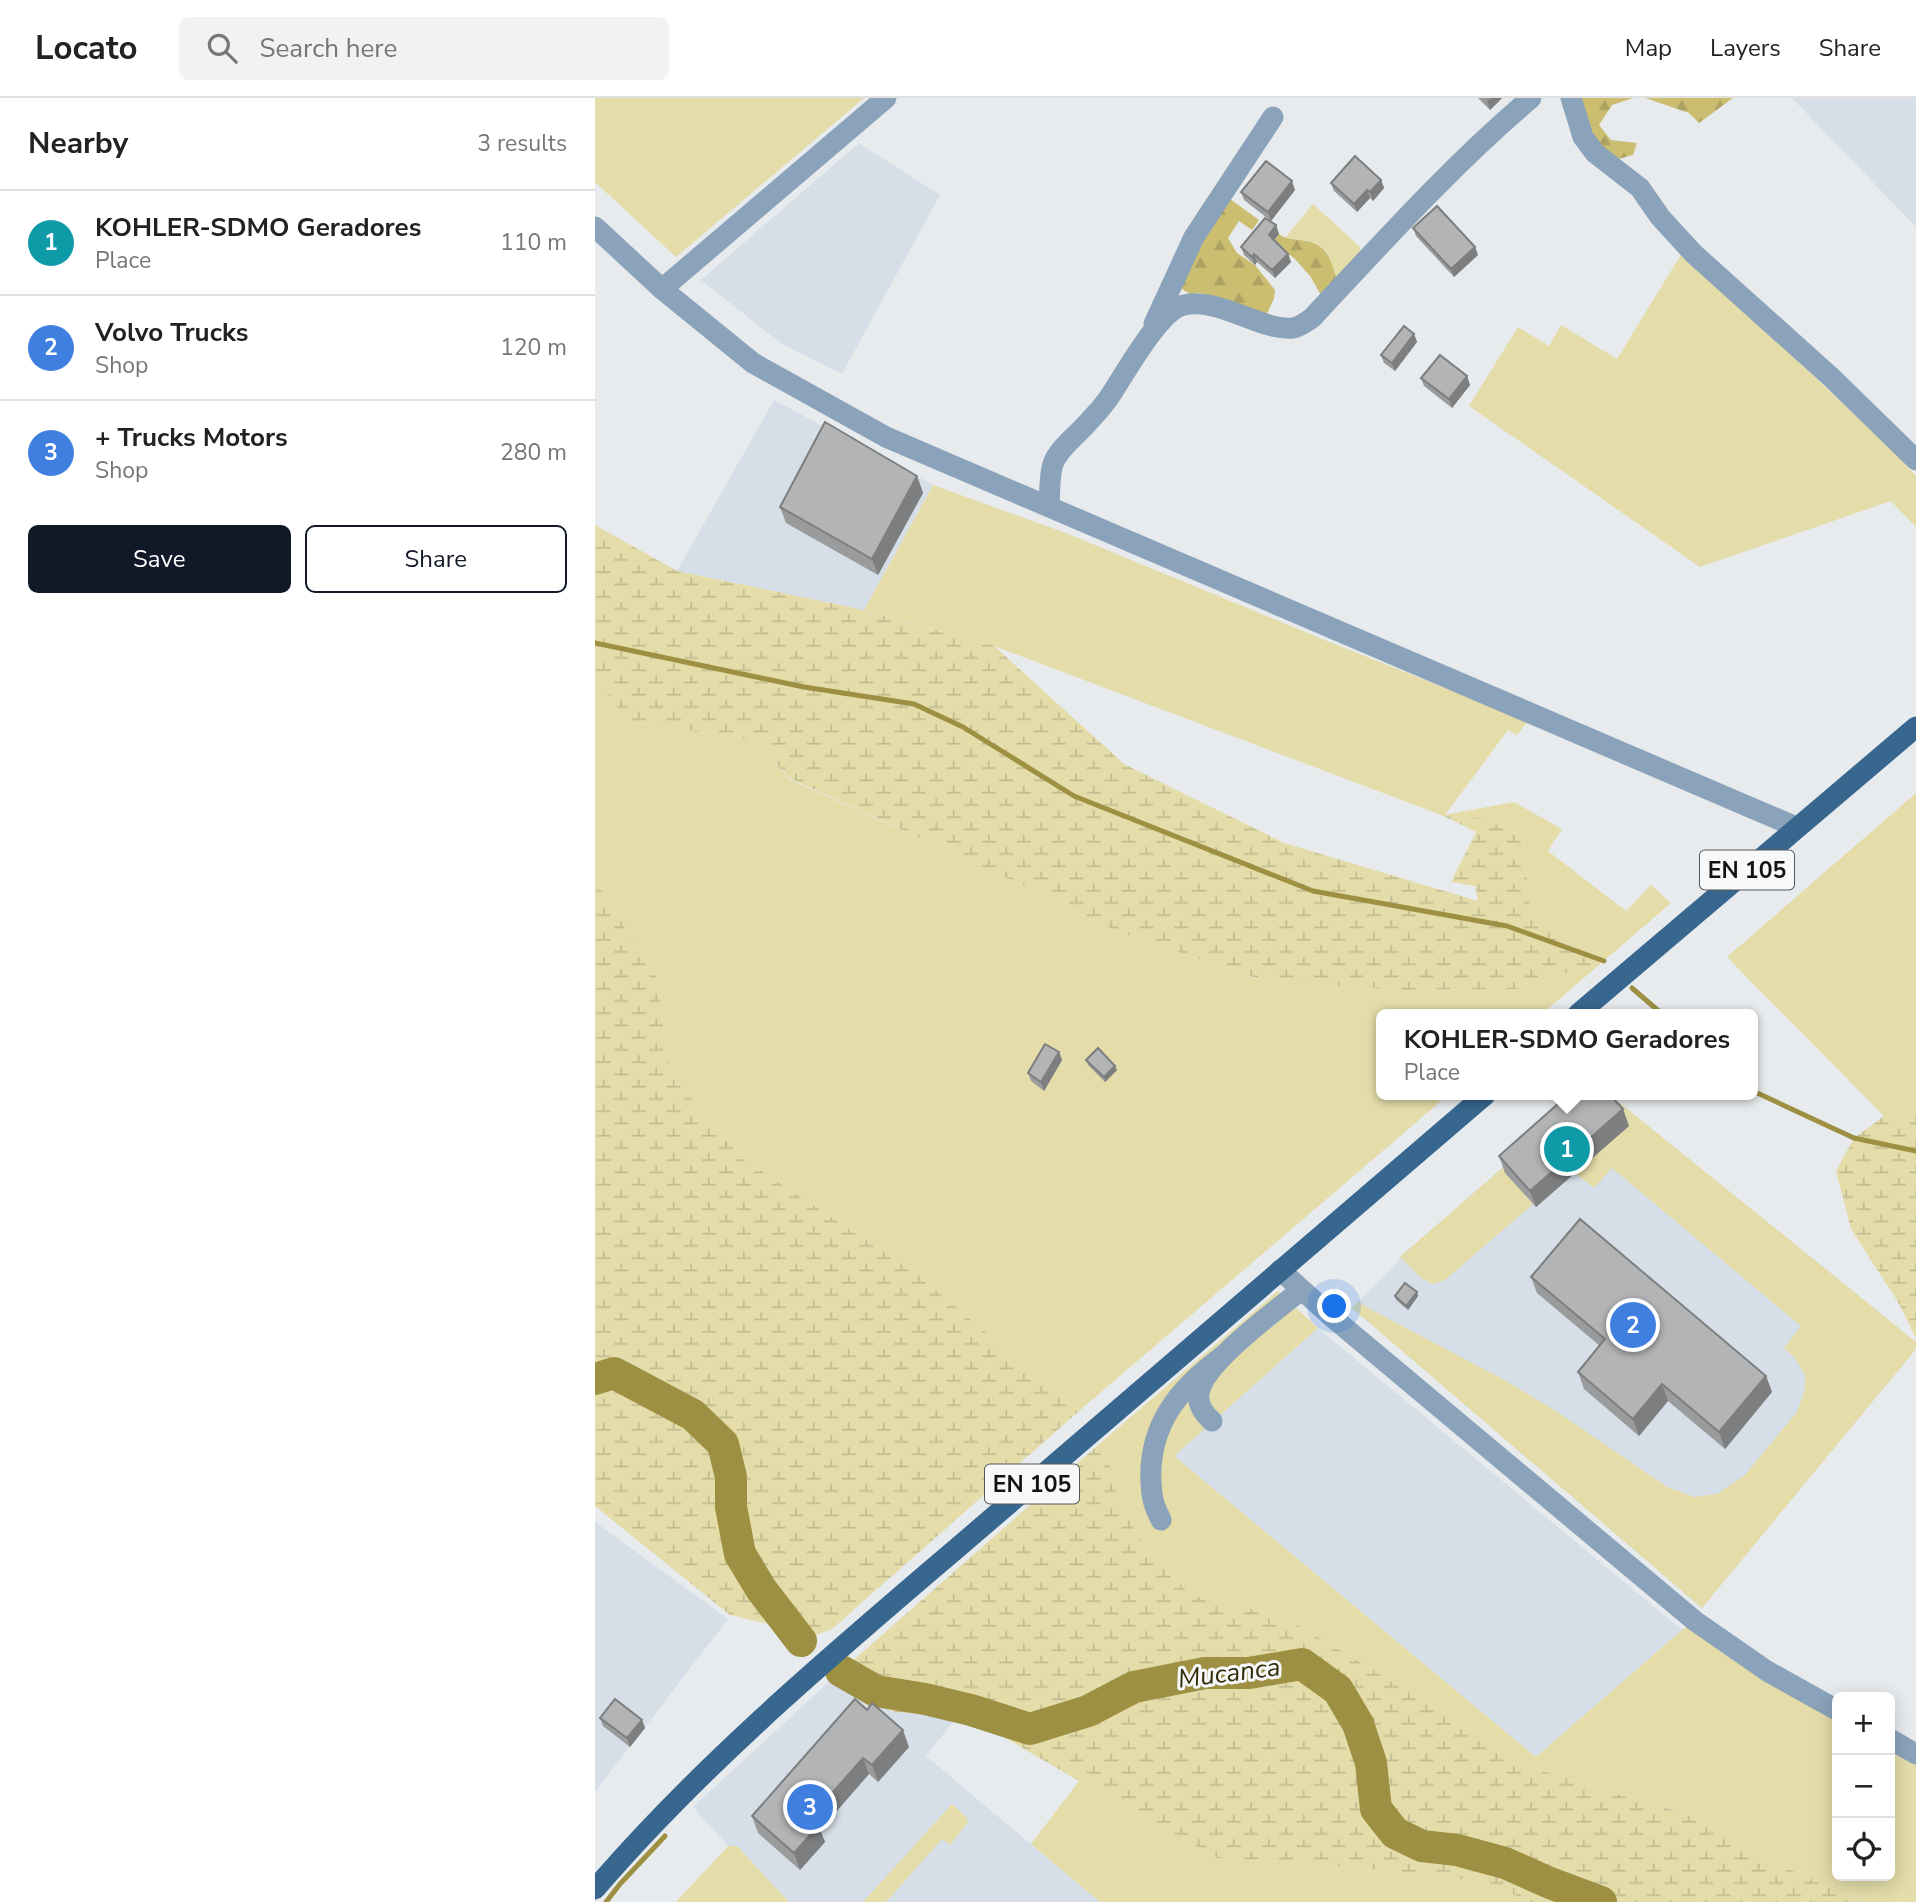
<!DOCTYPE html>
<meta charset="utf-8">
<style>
:root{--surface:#fff;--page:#f2f2f2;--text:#222;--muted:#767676;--line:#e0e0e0;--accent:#111827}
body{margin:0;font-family:"Nunito Sans",sans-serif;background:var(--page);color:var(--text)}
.controls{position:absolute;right:21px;bottom:21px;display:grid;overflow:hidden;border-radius:10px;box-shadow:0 4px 18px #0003}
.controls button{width:63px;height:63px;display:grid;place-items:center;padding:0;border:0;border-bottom:2px solid var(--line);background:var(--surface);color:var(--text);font:35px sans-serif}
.you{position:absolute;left:740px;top:1209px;width:24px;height:24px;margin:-18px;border:5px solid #fff;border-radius:50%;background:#1a73e8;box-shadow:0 0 0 10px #1a73e833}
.badge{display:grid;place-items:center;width:46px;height:46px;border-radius:50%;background:var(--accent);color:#fff;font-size:23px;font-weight:700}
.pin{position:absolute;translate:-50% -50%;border:4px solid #fff;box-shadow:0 2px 7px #0006}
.popup{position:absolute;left:781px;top:911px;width:382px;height:91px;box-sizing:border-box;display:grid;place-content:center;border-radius:10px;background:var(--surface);filter:drop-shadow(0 2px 5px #0005);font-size:23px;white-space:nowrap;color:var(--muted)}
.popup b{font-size:26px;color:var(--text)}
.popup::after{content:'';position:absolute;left:50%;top:100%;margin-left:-14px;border:14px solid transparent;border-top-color:var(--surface)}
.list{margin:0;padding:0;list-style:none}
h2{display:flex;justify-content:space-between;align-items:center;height:91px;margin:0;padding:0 28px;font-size:30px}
h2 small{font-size:23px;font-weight:400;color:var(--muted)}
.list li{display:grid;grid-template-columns:46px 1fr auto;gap:21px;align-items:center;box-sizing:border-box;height:105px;padding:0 28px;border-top:2px solid var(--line)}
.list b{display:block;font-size:26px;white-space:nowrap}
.list p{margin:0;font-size:23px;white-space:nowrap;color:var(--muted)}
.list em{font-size:23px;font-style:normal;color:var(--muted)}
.actions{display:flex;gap:14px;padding:21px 28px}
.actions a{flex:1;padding:16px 0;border:2px solid var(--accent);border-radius:10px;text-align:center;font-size:24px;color:var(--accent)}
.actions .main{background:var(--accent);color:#fff}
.icon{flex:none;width:38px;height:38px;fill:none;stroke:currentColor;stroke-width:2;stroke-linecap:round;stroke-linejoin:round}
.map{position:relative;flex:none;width:1321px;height:1804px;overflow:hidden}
header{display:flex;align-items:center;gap:42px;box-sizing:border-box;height:98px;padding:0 35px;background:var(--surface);border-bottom:2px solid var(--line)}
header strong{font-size:33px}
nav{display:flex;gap:38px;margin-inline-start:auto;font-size:24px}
.search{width:490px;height:63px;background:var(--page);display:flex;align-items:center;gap:18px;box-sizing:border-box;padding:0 24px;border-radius:10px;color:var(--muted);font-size:26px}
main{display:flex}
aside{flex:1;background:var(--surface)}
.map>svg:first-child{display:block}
</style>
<header>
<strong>Locato</strong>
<div class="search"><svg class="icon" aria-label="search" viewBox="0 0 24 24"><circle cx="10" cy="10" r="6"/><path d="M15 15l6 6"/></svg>Search here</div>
<nav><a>Map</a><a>Layers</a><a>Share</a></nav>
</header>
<main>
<aside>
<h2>Nearby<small>3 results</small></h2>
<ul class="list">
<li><span class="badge" style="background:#0f9aa8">1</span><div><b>KOHLER-SDMO Geradores</b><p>Place</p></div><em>110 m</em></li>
<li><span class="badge" style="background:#3f7fe0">2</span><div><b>Volvo Trucks</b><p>Shop</p></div><em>120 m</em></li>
<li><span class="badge" style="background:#3f7fe0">3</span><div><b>+ Trucks Motors</b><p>Shop</p></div><em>280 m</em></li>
</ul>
<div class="actions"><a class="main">Save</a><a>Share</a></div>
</aside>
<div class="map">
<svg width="1321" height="1804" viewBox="0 0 1321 1804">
<defs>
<pattern id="forest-firs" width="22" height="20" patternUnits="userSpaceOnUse" patternTransform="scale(1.75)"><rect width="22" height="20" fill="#cbbe71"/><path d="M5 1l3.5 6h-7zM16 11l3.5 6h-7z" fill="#ada261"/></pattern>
<pattern id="wetland-marsh" width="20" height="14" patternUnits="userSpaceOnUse" patternTransform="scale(1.75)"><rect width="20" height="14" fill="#e4dca9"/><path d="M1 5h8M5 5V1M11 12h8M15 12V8" fill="none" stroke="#c3bc91"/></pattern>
</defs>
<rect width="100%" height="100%" fill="#e8ebed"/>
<g fill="#d6dfe7">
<polygon points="1197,0 1321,0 1321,129"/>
<polygon points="264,45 345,97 247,276 187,246 106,182"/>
<polygon points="179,302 338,387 269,512 82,473"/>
<polygon points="991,997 1015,997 1321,1244 1321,1251 1107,1510 757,1210 801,1166 805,1159"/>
<polygon points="723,1230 1087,1532 941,1659 579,1358"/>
<polygon points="0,1424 133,1521 0,1694"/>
<polygon points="237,1581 265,1601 300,1614 327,1616 366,1614 331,1658 505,1804 194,1804 142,1749 133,1748 98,1709"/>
</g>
<g fill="#e4dca9">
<polygon points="0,0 269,0 81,159 0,84"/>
<path d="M718 106 764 148 768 158 743 185C731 147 731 144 690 140Z"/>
<polygon points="1087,155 1290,345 1321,378 1321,429 1296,403 1105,469 874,308 923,229 954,248 966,227 1022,261"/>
<polygon points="338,387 471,435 727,541 933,623 922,637 913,632 850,717 919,704 967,731 953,753 1031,813 1056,787 1076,805 947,916 786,916 786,997 853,997 484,1313 317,1172 149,1062 75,976 62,880 5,790 0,790 0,578 32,623 159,642 194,681 397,773 521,833 663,881 801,892 922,891 1008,863 935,818 932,774 925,737 888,720 849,718 399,548 269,512"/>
<polygon points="1321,695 1321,1019 1289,1018 1132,859"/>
<polygon points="991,997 938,1106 850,1182 838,1186 826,1180 805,1159"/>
<polygon points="1015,997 1321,1244 1321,1251 1107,1510 757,1210 762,1204 913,1284 961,1313 1072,1389 1099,1399 1122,1396 1150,1377 1202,1314 1210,1291 1210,1277 1200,1260 1189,1250 1206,1228 1017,1070 999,1090 980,1075 1033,1028"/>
<polygon points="683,1193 723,1230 579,1358 941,1659 1087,1532 1100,1523 1242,1612 1242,1778 1295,1778 1295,1641 1321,1656 1321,1804 1269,1804 1189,1769 1088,1715 944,1672 688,1518 596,1497 551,1451 524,1404 509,1342"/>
<polygon points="484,1683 622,1760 749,1768 892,1784 935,1804 505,1804 436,1746"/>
<polygon points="357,1706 371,1719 373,1724 355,1747 347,1741 291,1804 268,1804"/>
<polygon points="133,1748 142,1748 194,1804 81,1804"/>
</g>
<g fill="url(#forest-firs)">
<polygon points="976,0 1038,0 1017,7 1004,27 1016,42 1042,45 1038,57 1012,64"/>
<polygon points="1050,0 1138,0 1104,25 1094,15"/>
<polygon points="631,98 664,122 657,132 644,123 633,140 642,155 660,167 680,192 679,200 672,216 623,199 605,195 596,196 588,192 584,184"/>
<path d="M684 136C691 141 697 141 705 142 734 145 735 161 743 185L726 197 715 178 699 160 677 146Z"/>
</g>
<g fill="url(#wetland-marsh)">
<polygon points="0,427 82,473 260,510 399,548 529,666 689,745 883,803 880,788 856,784 881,734 849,718 888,720 925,737 932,774 935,818 1009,863 922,891 801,892 664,881 521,833 397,773 194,680 159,642 32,623 0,578"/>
<polygon points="0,790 5,790 62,880 75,976 149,1062 317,1172 484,1313 237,1531 206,1543 178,1527 135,1517 0,1408"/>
<polygon points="1289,1018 1321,1019 1321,1240 1303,1204 1256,1131 1241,1073 1259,1040"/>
<polygon points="509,1342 524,1404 551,1451 596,1497 688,1518 944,1672 1088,1715 1189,1769 1269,1804 935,1804 892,1784 749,1768 622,1760 484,1683 366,1614 327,1616 300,1614 265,1601 237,1581"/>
</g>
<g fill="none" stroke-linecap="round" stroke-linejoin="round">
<g stroke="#9d9043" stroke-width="5">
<polyline points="0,545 209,589 319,606 368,629 479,698 718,793 912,828 1009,863"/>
<polyline points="1037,890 1067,916"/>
<polyline points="1158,993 1259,1040 1321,1053"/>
<polyline points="11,1804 25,1786 70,1738"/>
</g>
<g stroke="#9d9043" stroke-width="32">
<polyline points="0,1281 19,1275 98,1317 128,1346 136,1379 136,1409 145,1456 166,1491 206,1543"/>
<polyline points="246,1573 281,1593 330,1601 376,1612 435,1631 493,1613 539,1589 610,1575 654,1575 707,1566 743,1592 763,1626 776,1665 781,1711 800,1735 827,1748 862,1752 910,1765 955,1785 1006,1804"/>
</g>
<g stroke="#8aa3ba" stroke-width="21">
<polyline points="976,0 988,39 1000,55 1045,90 1065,119 1099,156 1237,280 1321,362"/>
<polyline points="0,129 67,191 158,265 291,339 1201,729"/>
<polyline points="67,191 291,0"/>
<polyline points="559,226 599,139 678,19"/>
<path d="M454 408C455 395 454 378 458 366 463 350 485 335 496 321 502 315 508 308 513 301 529 278 564 212 589 207 625 199 665 233 698 230 705 229 711 224 717 220 788 144 857 67 936 0"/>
<polyline points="685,1172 737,1219 1100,1523 1172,1573 1242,1612"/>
<path d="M617 1323C609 1316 602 1307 604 1295 609 1264 681 1213 706 1192"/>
<path d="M566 1422C563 1415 559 1408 558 1401 556 1396 557 1390 556 1385 553 1327 584 1290 628 1258"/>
<polyline points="1295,1641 1321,1656"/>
</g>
<g stroke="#37668f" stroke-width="21">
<polyline points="983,916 1321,629"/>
<path d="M0 1791C116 1656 255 1542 389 1427 556 1283 723 1140 890 997"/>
</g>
</g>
<g fill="#999b9d">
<polygon points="883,0 907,0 895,12"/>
<polygon points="786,82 789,90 778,103 775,100 762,114 739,93 736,85"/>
<polygon points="700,92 676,123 649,102 646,94"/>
<polygon points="681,127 684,136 679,142 693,156 696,164 680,180 662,164 660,167 649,157 646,149"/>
<polygon points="818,130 880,149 883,157 859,179 821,138"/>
<polygon points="819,236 822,244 800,273 789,265 786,257"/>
<polygon points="872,278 875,287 857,310 829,288 826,280"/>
<polygon points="322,378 328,395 283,477 191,425 185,409"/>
<polygon points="464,954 467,962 449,993 436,983 433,975"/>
<polygon points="491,962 522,972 510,984 493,967"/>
<polygon points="1034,1028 941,1109 910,1075 904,1058"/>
<polygon points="936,1179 1171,1278 1177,1294 1130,1351 1073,1303 1044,1338 989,1291 983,1274 1005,1248 942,1195"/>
<polygon points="822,1194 823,1198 813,1212 801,1202 800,1198"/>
<polygon points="260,1601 314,1649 283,1684 274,1676 225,1732 230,1744 205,1772 163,1735 157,1718"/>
<polygon points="5,1620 47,1622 50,1630 35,1649 8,1628"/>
</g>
<g fill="#7d7e7f">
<polygon points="896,0 907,0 895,12 892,3"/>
<polygon points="786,82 789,90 778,103 775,94"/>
<polygon points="697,83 700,92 676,123 673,114"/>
<polygon points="772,92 775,100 762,114 759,106"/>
<polygon points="681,127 684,136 677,145 674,137"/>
<polygon points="880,149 883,157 859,179 856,171"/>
<polygon points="659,156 662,164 660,167 657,159"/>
<polygon points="693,156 696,164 680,180 677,172"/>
<polygon points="819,236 822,244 800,273 797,265"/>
<polygon points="872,278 875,287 857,310 854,301"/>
<polygon points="322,378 328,395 283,477 277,461"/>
<polygon points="464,954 467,962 449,993 446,984"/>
<polygon points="520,968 522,972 510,984 509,979"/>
<polygon points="1028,1011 1034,1028 941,1109 935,1093"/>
<polygon points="822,1194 823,1198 813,1212 811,1208"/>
<polygon points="1171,1278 1177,1294 1130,1351 1124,1334"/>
<polygon points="1067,1286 1073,1303 1044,1338 1038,1321"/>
<polygon points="47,1622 50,1630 35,1649 32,1640"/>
<polygon points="308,1632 314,1649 283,1684 277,1667"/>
<polygon points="268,1660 274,1676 225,1732 230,1744 205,1772 199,1755 215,1720"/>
</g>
<g fill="#b2b4b6" stroke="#7d7e7f" stroke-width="2">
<polygon points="760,58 786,82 775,94 772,92 759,106 736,85"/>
<polygon points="671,63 697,83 673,114 646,94"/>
<polygon points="842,108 880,149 856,171 818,130"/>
<polygon points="670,120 681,127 674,137 693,156 677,172 659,156 657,159 646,149"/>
<polygon points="809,228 819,236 797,265 786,257"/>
<polygon points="845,257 872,278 854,301 826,280"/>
<polygon points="230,324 322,378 277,461 185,409"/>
<polygon points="450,946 464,954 446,984 433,975"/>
<polygon points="503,950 520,968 509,979 491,962"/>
<polygon points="973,997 1015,997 1028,1011 935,1093 904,1058"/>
<polygon points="985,1121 1171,1278 1124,1334 1067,1286 1038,1321 983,1274 1010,1241 936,1179"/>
<polygon points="810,1185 822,1194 811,1208 800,1198"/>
<polygon points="20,1601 47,1622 32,1640 5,1620"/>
<polygon points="260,1601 272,1612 277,1605 308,1632 277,1667 268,1660 215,1720 224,1727 199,1755 157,1718"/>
</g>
<g text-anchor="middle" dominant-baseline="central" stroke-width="6" stroke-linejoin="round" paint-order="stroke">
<g fill="#f6f8fa" stroke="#565758" stroke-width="2">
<rect x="1105" y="752.5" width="94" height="39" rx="5"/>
<rect x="390" y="1366.5" width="94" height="39" rx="5"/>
</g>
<g font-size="23" font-weight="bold" fill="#111213">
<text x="1152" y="772">EN 105</text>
<text x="437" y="1386">EN 105</text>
</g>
<g font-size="26" font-style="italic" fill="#332d0a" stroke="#f6f8fa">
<text transform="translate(634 1575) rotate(-7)">Mucanca</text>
</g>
</g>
</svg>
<div class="controls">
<button>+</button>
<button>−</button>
<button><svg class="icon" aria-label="locate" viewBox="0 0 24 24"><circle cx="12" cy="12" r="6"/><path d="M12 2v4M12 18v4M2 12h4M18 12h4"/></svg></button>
</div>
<div class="you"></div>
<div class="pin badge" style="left:972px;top:1051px;background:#0f9aa8">1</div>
<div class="popup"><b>KOHLER-SDMO Geradores</b>Place</div>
<div class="pin badge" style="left:1038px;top:1227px;background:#3f7fe0">2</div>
<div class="pin badge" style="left:215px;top:1709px;background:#3f7fe0">3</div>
</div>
</main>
